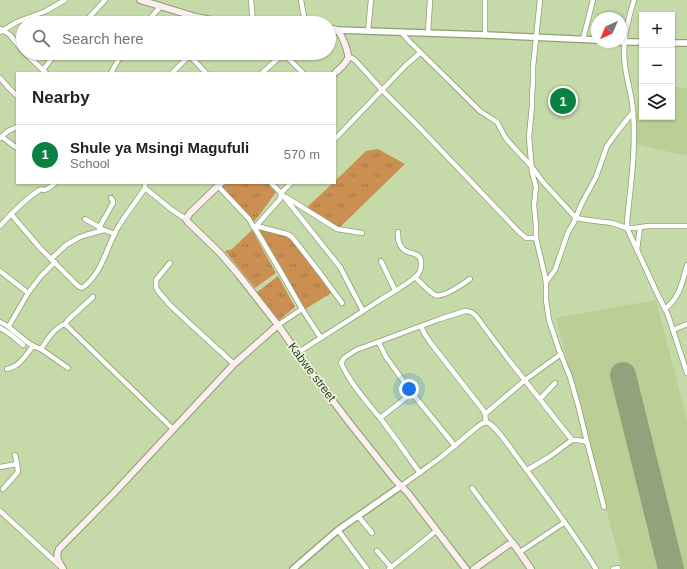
<!DOCTYPE html>
<meta charset="utf-8">
<style>
:root{--surface:#fff;--page:#f6f6f6;--text:#202124;--muted:#757577;--line:#e0e0e0;--accent:#0b8043}
body{margin:0;font-family:Arial,sans-serif;background:var(--page);color:var(--text)}
.controls{position:absolute;right:12px;top:12px;display:grid;overflow:hidden;border-radius:0px;box-shadow:0 1px 3px #0004}
.controls button{width:36px;height:36px;display:grid;place-items:center;padding:0;border:0;border-bottom:1px solid var(--line);background:var(--surface);color:var(--text);font:20px sans-serif}
.compass{position:absolute;left:591px;top:12px;width:36px;height:36px;border-radius:50%;background:var(--surface);box-shadow:0 1px 3px #0004;rotate:224deg}
.you{position:absolute;left:409px;top:389px;width:14px;height:14px;margin:-10px;border:3px solid #fff;border-radius:50%;background:#1a73e8;box-shadow:0 0 0 6px #1a73e833}
.badge{display:grid;place-items:center;width:26px;height:26px;border-radius:50%;background:var(--accent);color:#fff;font-size:13px;font-weight:700}
.pin{position:absolute;translate:-50% -50%;border:2px solid #fff;box-shadow:0 1px 4px #0006}
.list{margin:0;padding:0;list-style:none}
h2{display:flex;justify-content:space-between;align-items:center;height:52px;margin:0;padding:0 16px;font-size:17px}
h2 small{font-size:13px;font-weight:400;color:var(--muted)}
.list li{display:grid;grid-template-columns:26px 1fr auto;gap:12px;align-items:center;box-sizing:border-box;height:60px;padding:0 16px;border-top:1px solid var(--line)}
.list b{display:block;font-size:15px;white-space:nowrap}
.list p{margin:0;font-size:13px;white-space:nowrap;color:var(--muted)}
.list em{font-size:13px;font-style:normal;color:var(--muted)}
.icon{flex:none;width:22px;height:22px;fill:none;stroke:currentColor;stroke-width:2;stroke-linecap:round;stroke-linejoin:round}
.map{position:relative;flex:none;width:687px;height:569px;overflow:hidden}
.search{position:absolute;background:var(--surface);box-shadow:0 1px 3px #0004;left:16px;top:16px;width:320px;height:44px;display:flex;align-items:center;gap:10px;box-sizing:border-box;padding:0 14px;border-radius:22px;color:var(--muted);font-size:15px}
.panel{position:absolute;background:var(--surface);box-shadow:0 1px 3px #0004;left:16px;top:72px;width:320px;height:112px;border-radius:0px}
.map>svg:first-child{display:block}
</style>
<div class="map">
<svg width="687" height="569" viewBox="0 0 687 569">
<defs>
<pattern id="grass-tufts" width="24" height="20" patternUnits="userSpaceOnUse"><rect width="24" height="20" fill="#cc8f52"/><path d="M3 7l-1-3M5 7V3M7 7l1-3M15 17l-1-3M17 17v-4M19 17l1-3" fill="none" stroke="#a67644"/></pattern>
</defs>
<rect width="100%" height="100%" fill="#c6d9a8"/>
<g fill="#bace96">
<polygon points="640,82 642,82 642,117 672,117 672,86 687,89 687,156 636,144 635,130"/>
<polygon points="656,300 687,421 687,569 622,569 556,318"/>
</g>
<g fill="url(#grass-tufts)">
<polygon points="378,149 405,164 339,228 305,209 333,183 335,183 335,181 366,151"/>
<polygon points="226,183 267,183 276,192 258,217 252,223 219,190"/>
<polygon points="258,228 289,234 331,293 304,310"/>
<polygon points="252,230 276,273 255,288 225,251 232,249"/>
<polygon points="278,276 295,307 277,322 256,293"/>
</g>
<g fill="none" stroke-linecap="round" stroke-linejoin="round">
<polyline stroke="#94a27c" stroke-width="26" points="623,375 671,569"/>
<defs>
<g id="minor">
<polyline points="251,0 253,23"/>
<polyline points="301,0 305,23"/>
<polyline points="485,0 485,35"/>
<polyline points="540,0 533,67 533,83 532,95 532,106 529,137 532,172 536,187 534,205 536,226 536,238 544,272 546,282 546,300 549,320 559,350 570,377 578,405 587,442 604,507"/>
<path d="M634 0C627 23 622 42 625 66 627 81 632 96 633 111 636 148 631 184 627 221V228L656 291 668 315 687 373"/>
<polyline points="84,23 105,0"/>
<polyline points="146,23 161,6"/>
<polyline points="1,29 10,35 23,51"/>
<polyline points="368,31 371,0"/>
<polyline points="0,32 17,22 46,11 65,0"/>
<polyline points="401,32 410,42 480,111 486,115 497,122 505,137 509,142 532,167 543,182 576,218 588,220 612,223 627,228 635,228 648,226 687,226"/>
<polyline points="428,33 430,0"/>
<polyline points="583,39 593,0"/>
<polyline points="25,53 46,73"/>
<polyline points="283,53 303,73"/>
<polyline points="190,56 206,73"/>
<polyline points="348,57 352,58 356,61 382,90 415,123 520,233 526,238 536,238"/>
<polyline points="43,70 56,53"/>
<polyline points="111,73 122,53"/>
<polyline points="172,73 192,53"/>
<polyline points="262,73 284,53"/>
<polyline points="0,78 9,88 16,95"/>
<polyline points="2,137 6,140 17,148"/>
<polyline points="0,138 8,131 17,127"/>
<polyline points="335,139 382,90 406,65 420,53"/>
<polyline points="145,183 145,188 172,210 186,219"/>
<polyline points="271,183 281,193 280,199 257,225 256,226 256,230 282,274 302,309 321,338"/>
<polyline points="291,183 281,193 340,267 363,311"/>
<polyline points="218,186 249,219 254,228"/>
<polyline points="286,197 337,229 362,233"/>
<path d="M11 214 40 248 78 286 82 288C102 274 106 249 117 229 125 215 136 202 145 188"/>
<polyline points="85,219 101,228"/>
<path d="M0 226C11 214 25 199 38 191 42 188 40 190 44 190 49 189 52 186 55 183"/>
<polyline points="256,226 287,234 292,237 320,273 342,303"/>
<polyline points="99,228 113,203 113,201 111,198"/>
<polyline points="637,250 640,228"/>
<polyline points="51,259 66,245 78,238 86,235 104,230 115,234"/>
<polyline points="381,261 395,290"/>
<polyline points="170,263 156,280 156,287 158,291 169,304 187,321 234,364"/>
<polyline points="0,271 28,293"/>
<path d="M415 277C420 282 429 292 435 295 443 298 463 284 470 279"/>
<polyline points="546,282 555,270 568,232 573,224 582,203 596,177 607,146 617,132 633,112"/>
<path d="M665 309C680 297 682 283 687 265"/>
<path d="M0 322C15 328 25 345 41 349 47 340 54 328 65 324L173 429"/>
<polyline points="65,324 68,320 93,297"/>
<polyline points="278,325 302,309"/>
<polyline points="9,326 28,293 41,276 55,262"/>
<polyline points="421,326 424,333 430,342 483,410 485,414 486,422"/>
<polyline points="0,328 10,334 23,345"/>
<polyline points="673,330 687,324"/>
<polyline points="379,343 386,357 412,393 455,446"/>
<polyline points="41,349 68,368"/>
<path d="M297 353C325 335 353 318 380 300 391 293 407 285 416 276 419 274 421 269 421 265 422 250 410 256 403 249 398 244 398 238 398 232"/>
<path d="M7 369C19 367 26 355 33 346"/>
<polyline points="540,399 555,383"/>
<polyline points="485,414 525,380 561,354"/>
<polyline points="380,418 412,393"/>
<polyline points="0,467 17,464"/>
<polyline points="527,470 549,457 572,440 578,440 587,442"/>
<path d="M420 473C407 455 394 436 380 418 366 401 350 383 341 363L344 358 356 350 440 319 465 311C471 311 473 313 476 316L508 359 572 440"/>
<path d="M401 486 440 458 477 427C481 424 486 420 490 424 498 429 511 449 517 457 544 494 572 530 596 569"/>
<polyline points="472,488 513,543"/>
<polyline points="3,489 18,472 17,464 15,455"/>
<polyline points="0,511 60,566"/>
<polyline points="358,516 372,533"/>
<polyline points="338,530 367,569"/>
<polyline points="377,551 391,567"/>
<polyline points="520,552 565,522"/>
<polyline points="389,569 436,531"/>
<polyline points="613,569 618,568"/>
</g>
<g id="tertiary">
<polyline points="337,30 485,35 597,40"/>
<polyline points="621,42 642,42"/>
<polyline points="672,43 687,43"/>
<polyline points="293,569 338,530 401,486"/>
</g>
<g id="secondary">
<polyline points="140,0 196,17 227,23"/>
<path d="M329 28C332 29 336 29 338 31 342 35 349 53 348 58 346 64 339 69 335 73"/>
<polyline points="221,183 190,213 186,219 188,222 220,253 238,274 278,325 310,371 352,426 395,480 408,493 466,569"/>
<path d="M63 569C59 562 55 557 59 549L113 494 234 364 278 325"/>
<polyline points="474,569 508,545 513,543 531,569"/>
</g>
</defs>
<use href="#minor" stroke="#8e9f70" stroke-width="6"/>
<use href="#tertiary" stroke="#8e9f70" stroke-width="8"/>
<use href="#secondary" stroke="#8e9f70" stroke-width="8"/>
<use href="#minor" stroke="#fff" stroke-width="4.5"/>
<use href="#tertiary" stroke="#fff" stroke-width="5.5"/>
<use href="#secondary" stroke="#fdeef2" stroke-width="6"/>
</g>
<g text-anchor="middle" dominant-baseline="central" stroke-width="3.5" stroke-linejoin="round" paint-order="stroke">
<g font-size="12" fill="#343b28" stroke="#ecf5dd">
<text transform="translate(312 372) rotate(53)">Kabwe street</text>
</g>
</g>
</svg>
<div class="controls">
<button>+</button>
<button>−</button>
<button><svg class="icon" aria-label="layers" viewBox="0 0 24 24"><path d="M12 4l9 5-9 5-9-5zM3 14l9 5 9-5"/></svg></button>
</div>
<svg class="compass" viewBox="-18 -18 36 36"><path d="M0-13l5 13h-10z" fill="#e53935"/><path d="M0 13l5-13h-10z" fill="#757577"/></svg>
<div class="you"></div>
<div class="pin badge" style="left:563px;top:101px">1</div>
<div class="search"><svg class="icon" aria-label="search" viewBox="0 0 24 24"><circle cx="10" cy="10" r="6"/><path d="M15 15l6 6"/></svg>Search here</div>
<section class="panel">
<h2>Nearby<small></small></h2>
<ul class="list">
<li><span class="badge">1</span><div><b>Shule ya Msingi Magufuli</b><p>School</p></div><em>570 m</em></li>
</ul>
</section>
</div>
